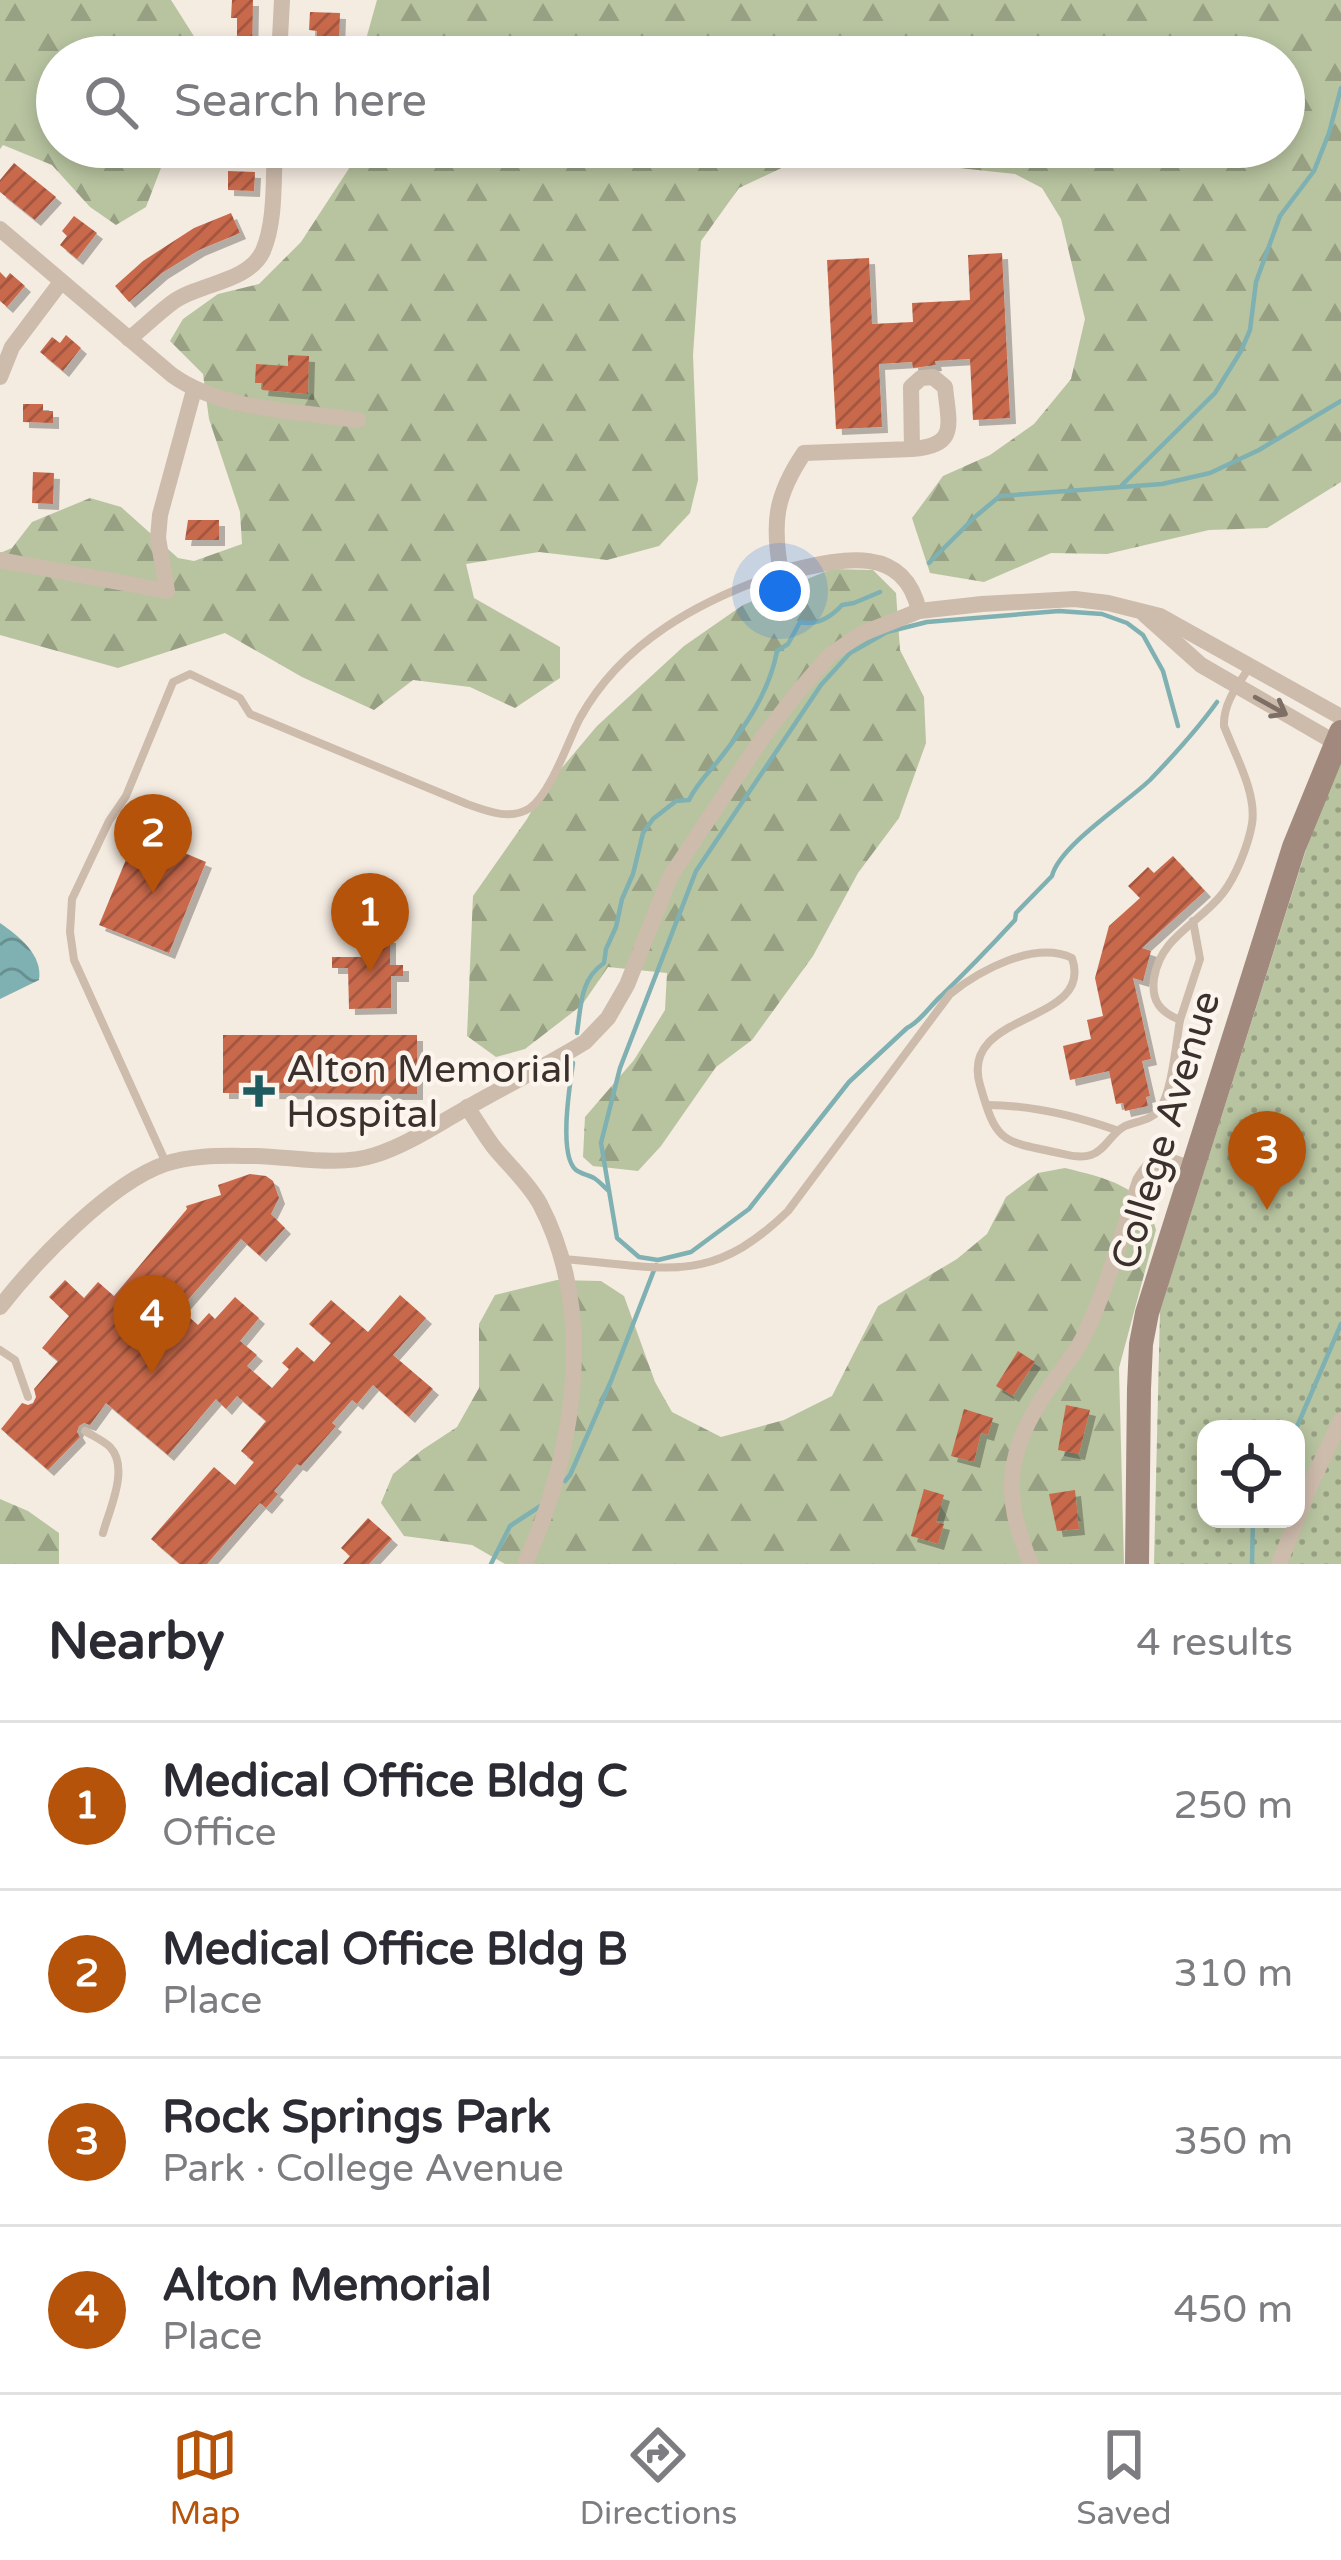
<!DOCTYPE html>
<meta charset="utf-8">
<style>
:root{--surface:#fff;--page:#f7f7f7;--text:#2b2b33;--muted:#7c7c81;--line:#e1e1e2;--accent:#b45309}
body{margin:0;font-family:"Varela Round",sans-serif;background:var(--page);color:var(--text)}
.controls{position:absolute;right:36px;bottom:36px;display:grid;overflow:hidden;border-radius:24px;box-shadow:0 6px 18px #0003}
.controls button{width:108px;height:108px;display:grid;place-items:center;padding:0;border:0;border-bottom:3px solid var(--line);background:var(--surface);color:var(--text);font:60px sans-serif}
.you{position:absolute;left:780px;top:591px;width:42px;height:42px;margin:-30px;border:9px solid #fff;border-radius:50%;background:#1a73e8;box-shadow:0 0 0 18px #1a73e833}
.badge{display:grid;place-items:center;width:78px;height:78px;border-radius:50%;background:var(--accent);color:#fff;font-size:39px;font-weight:700}
.pin{position:absolute;translate:-50% -99px;filter:drop-shadow(0 3px 6px #0008)}
.pin::after{content:'';position:absolute;top:63px;width:42px;height:36px;background:inherit;clip-path:polygon(0 0,100% 0,50% 100%)}
.list{margin:0;padding:0;list-style:none}
h2{display:flex;justify-content:space-between;align-items:center;height:156px;margin:0;padding:0 48px;font-size:51px}
h2 small{font-size:39px;font-weight:400;color:var(--muted)}
.list li{display:grid;grid-template-columns:78px 1fr auto;gap:36px;align-items:center;box-sizing:border-box;height:168px;padding:0 48px;border-top:3px solid var(--line)}
.list b{display:block;font-size:45px;white-space:nowrap}
.list p{margin:0;font-size:39px;white-space:nowrap;color:var(--muted)}
.list em{font-size:39px;font-style:normal;color:var(--muted)}
.icon{flex:none;width:66px;height:66px;fill:none;stroke:currentColor;stroke-width:2;stroke-linecap:round;stroke-linejoin:round}
.map{position:relative;flex:none;width:1341px;height:1564px;overflow:hidden}
.search{position:absolute;background:var(--surface);box-shadow:0 6px 18px #0003;left:36px;right:36px;top:36px;height:132px;display:flex;align-items:center;gap:30px;box-sizing:border-box;padding:0 42px;border-radius:66px;color:var(--muted);font-size:45px}
.sheet{height:828px;background:var(--surface)}
nav{display:flex;justify-content:space-around;align-items:center;box-sizing:border-box;height:168px;border-top:3px solid var(--line);background:var(--surface);font-size:33px;color:var(--muted)}
nav a{display:grid;justify-items:center;gap:6px}
nav .on{color:var(--accent)}
.map>svg:first-child{display:block}
</style>
<div class="map">
<svg width="1341" height="1564" viewBox="0 0 1341 1564">
<defs>
<pattern id="forest-firs" width="22" height="20" patternUnits="userSpaceOnUse" patternTransform="scale(3)"><rect width="22" height="20" fill="#b8c4a0"/><path d="M5 1l3.5 6h-7zM16 11l3.5 6h-7z" fill="#97a083"/></pattern>
<pattern id="park-dots" width="8" height="8" patternUnits="userSpaceOnUse" patternTransform="scale(3)"><rect width="8" height="8" fill="#b8c4a0"/><path d="M2 2h.1M6 6h.1" fill="none" stroke="#97a083" stroke-width="1.8" stroke-linecap="round"/></pattern>
<pattern id="water-waves" width="16" height="10" patternUnits="userSpaceOnUse" patternTransform="scale(3)"><rect width="16" height="10" fill="#7fb0b2"/><path d="M0 5q4-4 8 0t8 0" fill="none" stroke="#699091"/></pattern>
<pattern id="building-hatch" width="6" height="6" patternUnits="userSpaceOnUse" patternTransform="scale(3)"><rect width="6" height="6" fill="#c8694b"/><path d="M-1 1l2-2M0 6l6-6M5 7l2-2" fill="none" stroke="#a4573f"/></pattern>
<filter id="shadow"><feDropShadow dx="6" dy="6" stdDeviation="0" flood-color="#0004"/></filter>
</defs>
<rect width="100%" height="100%" fill="#f4ebe1"/>
<g fill="url(#forest-firs)">
<polygon points="0,0 171,0 197,41 199,57 57,57 57,147 169,147 146,207 116,225 90,207 52,165 3,145 0,149"/>
<polygon points="377,0 1341,0 1341,482 1267,528 1209,530 1107,554 1051,553 984,582 930,573 912,518 943,476 990,455 1034,424 1071,379 1085,319 1061,219 1042,188 1015,174 922,164 790,164 739,188 701,241 693,355 698,480 690,513 659,546 607,560 539,552 466,564 474,598 560,647 560,678 515,708 470,687 413,680 374,710 302,677 225,633 118,668 0,635 0,553 12,548 32,522 90,498 121,507 178,558 194,561 242,544 240,512 209,419 203,374 170,341 183,319 218,294 259,284 301,242 363,147 1284,147 1284,57 361,57"/>
<polygon points="832,569 873,570 896,593 900,650 924,697 926,743 899,818 858,873 813,956 752,1040 716,1067 661,1146 638,1171 593,1166 583,1157 585,1117 634,1060 665,1010 667,973 608,967 582,1005 525,1049 496,1057 467,1036 473,896 527,819 544,789 597,726 684,646 743,605"/>
<path d="M1065 1168C1104 1178 1146 1185 1156 1230L1119 1368 1124 1564H505L472 1545 404 1536 381 1503 393 1474 422 1450 457 1427 479 1388V1324L495 1295 557 1280 601 1281 624 1296 655 1382 672 1412 721 1437 784 1420 832 1396 878 1306 957 1259 987 1234 1006 1197 1038 1173Z"/>
<polygon points="0,1499 28,1511 59,1533 59,1564 0,1564"/>
</g>
<path fill="url(#park-dots)" fill-rule="evenodd" d="M1341 760V1564H1154L1160 1311 1317 815ZM1206 1429H1296V1519H1206Z"/>
<path fill="url(#water-waves)" d="M0 923C19 936 43 955 39 980L0 999Z"/>
<g fill="none" stroke-linecap="round" stroke-linejoin="round">
<g stroke="#7fb0b2" stroke-width="4.5">
<polyline points="1122,485 1215,393 1241,351 1250,330 1256,282 1280,216 1314,171 1329,133 1341,88"/>
<polyline points="929,563 976,516 1000,496 1162,484 1210,473 1259,450 1341,401"/>
<path d="M1178 726 1163 671 1143 635 1127 623 1102 614 1059 611 927 622 887 632 850 653 821 685 696 871 620 1068 601 1143 617 1238 639 1257 658 1260 691 1252 749 1209 849 1082 907 1028C921 1021 929 1007 941 996 967 971 991 946 1015 920L1016 913 1052 876C1059 846 1126 803 1150 780 1174 755 1197 730 1217 702"/>
<path d="M577 1033C581 1006 580 979 604 963L606 949 616 927 622 899 633 874 643 833 653 819 676 801 689 800C696 785 707 774 718 761 744 728 769 694 777 651L788 644 800 622C817 626 831 617 842 605L854 603 880 592"/>
<path d="M573 1063C570 1084 558 1155 576 1170 581 1174 589 1175 594 1178 600 1182 604 1187 609 1191"/>
<polyline points="1296,1429 1341,1324"/>
<polyline points="565,1481 570,1475 611,1381 656,1265"/>
<polyline points="491,1564 510,1526 542,1505"/>
<polyline points="1252,1564 1253,1519"/>
</g>
</g>
<g fill="url(#building-hatch)" filter="url(#shadow)">
<polygon points="232,0 253,0 252,57 232,57 232,45 237,45 237,18 231,18"/>
<polygon points="310,12 340,13 339,44 316,43 317,31 309,30"/>
<polygon points="14,163 56,197 35,220 0,192 0,180"/>
<polygon points="228,171 255,172 254,191 228,190"/>
<polygon points="231,213 240,233 199,250 162,273 129,302 115,286 143,261 194,228"/>
<polygon points="74,216 97,233 77,259 60,245 67,236 62,231"/>
<polygon points="1002,253 1010,418 973,420 970,359 935,361 936,365 913,368 912,362 879,364 882,427 836,429 827,260 869,258 872,324 913,322 912,303 970,300 968,255"/>
<polygon points="0,272 6,278 10,273 25,286 7,307 0,301"/>
<polygon points="66,335 81,348 63,371 40,352 52,337 60,343"/>
<polygon points="288,355 309,356 308,394 262,390 263,383 255,383 256,364 288,366"/>
<polygon points="23,404 43,404 43,411 53,411 53,423 23,422"/>
<polygon points="33,472 54,473 53,504 32,503"/>
<polygon points="188,520 219,520 219,540 185,540"/>
<polygon points="137,833 206,862 169,953 99,925"/>
<polygon points="1173,856 1205,891 1142,948 1151,951 1143,981 1133,978 1151,1059 1142,1061 1150,1096 1146,1097 1148,1106 1125,1111 1123,1103 1116,1104 1109,1071 1070,1080 1063,1046 1091,1039 1087,1020 1103,1016 1095,978 1109,926 1140,898 1128,886 1148,867 1154,873"/>
<polygon points="360,937 390,937 390,965 403,965 403,976 391,976 391,1008 349,1009 348,968 332,968 332,957 361,957"/>
<polygon points="223,1035 417,1035 417,1094 223,1093"/>
<polygon points="250,1174 266,1176 273,1181 279,1198 271,1214 285,1228 260,1256 241,1239 180,1309 198,1325 209,1313 215,1319 235,1297 259,1318 240,1341 257,1355 247,1366 272,1388 289,1369 282,1363 297,1347 314,1362 331,1343 309,1324 331,1300 368,1332 400,1295 426,1318 393,1355 433,1389 409,1417 373,1385 357,1404 352,1400 332,1423 336,1426 301,1466 297,1464 274,1491 278,1494 266,1508 260,1503 207,1564 180,1564 151,1539 214,1467 235,1485 254,1462 241,1451 266,1421 237,1396 226,1409 216,1399 168,1455 106,1403 90,1425 84,1423 79,1426 77,1432 80,1437 48,1470 1,1429 22,1403 28,1405 33,1403 36,1397 34,1389 58,1361 42,1348 69,1316 49,1297 65,1280 84,1298 98,1282 114,1296 187,1209 186,1206 221,1195 218,1185"/>
<polygon points="1018,1351 1035,1362 1013,1396 996,1386"/>
<polygon points="1066,1405 1090,1410 1079,1454 1058,1450"/>
<polygon points="964,1409 993,1418 988,1435 981,1433 974,1462 951,1456"/>
<polygon points="924,1489 944,1495 936,1522 944,1524 938,1544 911,1536"/>
<polygon points="1075,1490 1079,1529 1057,1531 1049,1494"/>
<polygon points="368,1518 392,1539 369,1564 343,1564 350,1556 341,1548"/>
</g>
<g fill="none" stroke-linecap="round" stroke-linejoin="round">
<g stroke="#cdbbac" stroke-width="8">
<polyline points="1180,1020 1200,959 1193,921"/>
<path d="M987 1105C1030 1105 1076 1116 1116 1130"/>
<path d="M166 1163 74 960 70 932 72 899 109 821 126 796 173 682 190 674 240 698 250 714 467 804C487 811 510 821 530 808 551 793 568 741 580 718 622 642 700 600 780 573"/>
<path d="M562 1259C663 1266 708 1289 788 1211L950 994C979 971 1034 940 1072 958 1095 1025 958 1010 980 1085 996 1141 1000 1141 1054 1152 1066 1154 1079 1159 1091 1155 1106 1150 1111 1133 1125 1126 1137 1121 1150 1121 1159 1110 1172 1093 1176 1043 1180 1020 1160 1012 1151 1001 1154 978 1161 936 1199 924 1223 893 1236 876 1248 846 1252 824 1257 793 1235 755 1224 726 1223 704 1237 686 1249 668"/>
<polyline points="0,1350 15,1360 28,1397"/>
<path d="M85 1431C93 1436 104 1441 110 1447 130 1468 109 1510 103 1533"/>
</g>
<g stroke="#cdbbac" stroke-width="16">
<polyline points="279,57 282,0"/>
<path d="M0 229 172 375C222 411 298 411 358 420"/>
<path d="M129 339C144 327 158 313 173 302 199 283 248 283 263 251 276 221 273 179 275 147"/>
<polyline points="0,377 12,347 61,282"/>
<path d="M912 449 911 387 921 378 933 377 945 387C949 425 958 446 912 449L804 453C775 496 772 523 781 573 834 561 903 539 919 611"/>
<polyline points="0,560 167,591 158,538 160,515 194,390"/>
<polyline points="1145,615 1201,665 1336,743"/>
<path d="M467 1107C476 1120 484 1134 493 1146 508 1165 528 1182 540 1204 598 1315 574 1454 525 1564"/>
<path d="M0 1307C36 1261 110 1183 165 1164 194 1154 226 1156 256 1156 294 1157 339 1167 375 1155 407 1145 436 1125 465 1109 505 1086 546 1066 585 1042L608 1018 627 985 670 877 763 737 796 694 830 655 861 634 919 611 982 604 1075 599 1108 603 1160 616 1341 717"/>
<path d="M1031 1564C1002 1498 1005 1452 1047 1391 1059 1373 1073 1357 1083 1338 1106 1292 1123 1230 1140 1181 1156 1153 1165 1159 1193 1170"/>
<polyline points="1279,1564 1312,1481 1341,1420"/>
</g>
<polyline stroke="#a18a7d" stroke-width="24" points="1137,1564 1139,1389 1141,1344 1147,1313 1294,847 1341,732"/>
</g>
<defs><path id="oneway-shaft" d="M-6 0H5M1.5-3L5.5 0L1.5 3" fill="none" stroke-width="1.6" stroke-linecap="round" stroke-linejoin="round" transform="scale(3)"/></defs>
<use stroke="#7d6f65" href="#oneway-shaft" transform="translate(1271 706) rotate(29)"/>
<path fill="#1f5a5e" stroke="#fbf5ee" stroke-width="4.5" d="M253 1073h12v12h12v12h-12v12h-12v-12h-12v-12h12z"/>
<g text-anchor="middle" dominant-baseline="central" stroke-width="9" stroke-linejoin="round" paint-order="stroke">
<g font-size="39" fill="#3b302b" stroke="#fbf5ee" text-anchor="start">
<text x="286" y="1069">Alton Memorial<tspan x="286" dy="45">Hospital</tspan></text>
</g>
<g font-size="39" fill="#3b302b" stroke="#fbf5ee">
<text transform="translate(1166 1130) rotate(-73)">College Avenue</text>
</g>
</g>
</svg>
<div class="controls">
<button><svg class="icon" aria-label="locate" viewBox="0 0 24 24"><circle cx="12" cy="12" r="6"/><path d="M12 2v4M12 18v4M2 12h4M18 12h4"/></svg></button>
</div>
<div class="you"></div>
<div class="pin badge" style="left:370px;top:972px">1</div>
<div class="pin badge" style="left:153px;top:893px">2</div>
<div class="pin badge" style="left:1267px;top:1210px">3</div>
<div class="pin badge" style="left:152px;top:1374px">4</div>
<div class="search"><svg class="icon" aria-label="search" viewBox="0 0 24 24"><circle cx="10" cy="10" r="6"/><path d="M15 15l6 6"/></svg>Search here</div>
</div>
<section class="sheet">
<h2>Nearby<small>4 results</small></h2>
<ul class="list">
<li><span class="badge">1</span><div><b>Medical Office Bldg C</b><p>Office</p></div><em>250 m</em></li>
<li><span class="badge">2</span><div><b>Medical Office Bldg B</b><p>Place</p></div><em>310 m</em></li>
<li><span class="badge">3</span><div><b>Rock Springs Park</b><p>Park · College Avenue</p></div><em>350 m</em></li>
<li><span class="badge">4</span><div><b>Alton Memorial</b><p>Place</p></div><em>450 m</em></li>
</ul>
</section>
<nav>
<a class="on"><svg class="icon" aria-label="map" viewBox="0 0 24 24"><path d="M3 6l6-2 6 2 6-2v14l-6 2-6-2-6 2zM9 4v14M15 6v14"/></svg>Map</a>
<a><svg class="icon" aria-label="directions" viewBox="0 0 24 24"><path d="M12 3l9 9-9 9-9-9zM9 14v-3h6M13 9l2 2-2 2"/></svg>Directions</a>
<a><svg class="icon" aria-label="saved" viewBox="0 0 24 24"><path d="M7 4h10v16l-5-4-5 4z"/></svg>Saved</a>
</nav>
